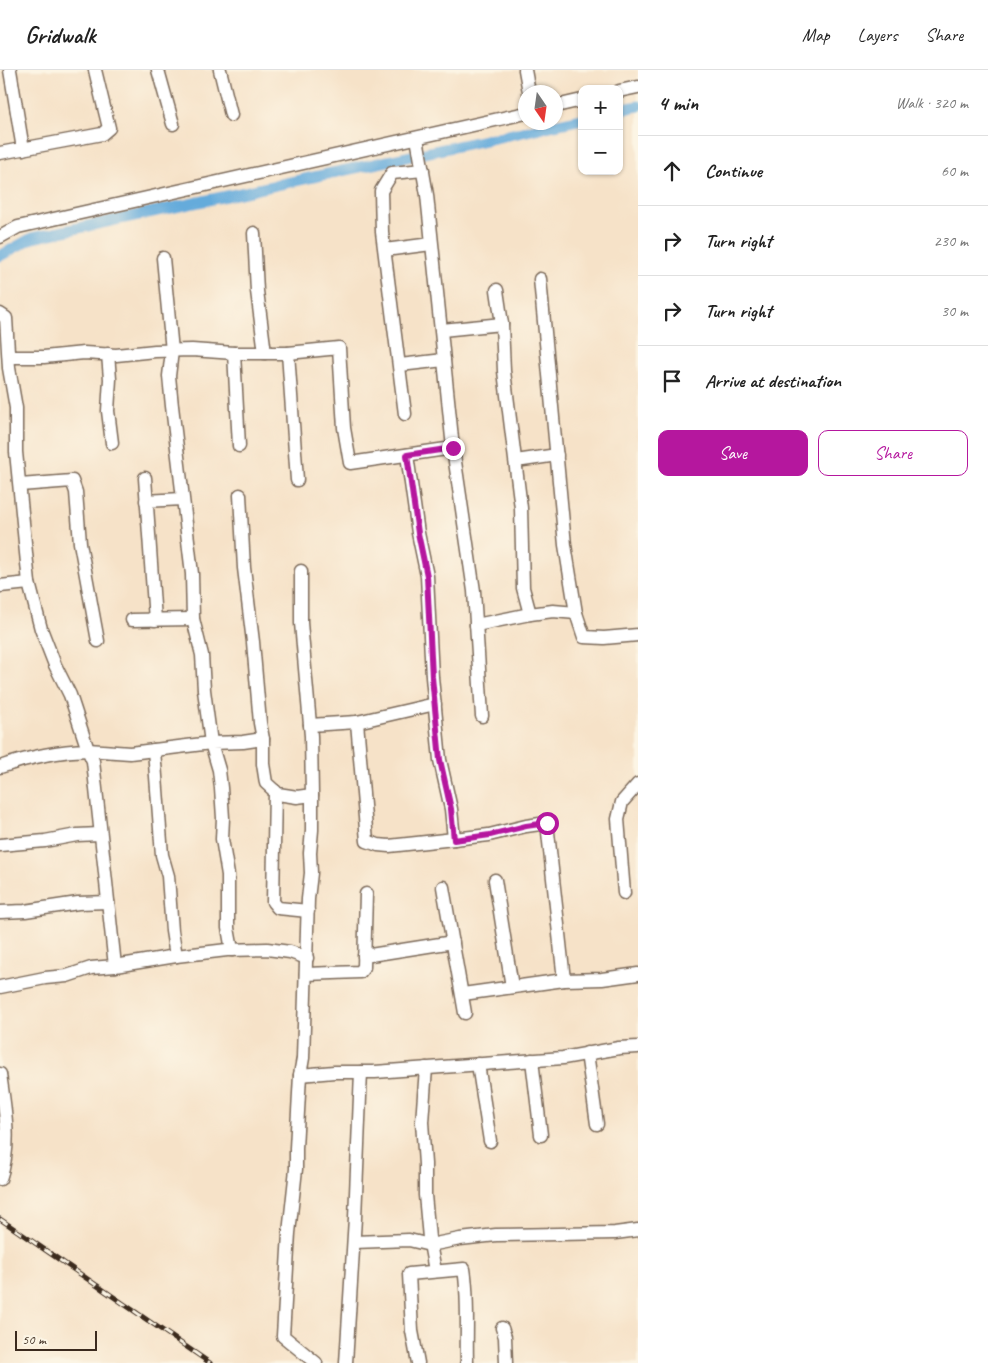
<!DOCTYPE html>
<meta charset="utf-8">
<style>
:root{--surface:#fff;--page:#f6f6f6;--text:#222;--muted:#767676;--line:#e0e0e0;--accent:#b5179e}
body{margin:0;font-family:Caveat,sans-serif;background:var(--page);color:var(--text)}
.controls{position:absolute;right:15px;top:15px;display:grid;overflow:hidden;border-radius:10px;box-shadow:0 1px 4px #0004}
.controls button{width:45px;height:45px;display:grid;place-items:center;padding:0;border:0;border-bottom:1px solid var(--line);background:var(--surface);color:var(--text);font:25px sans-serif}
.compass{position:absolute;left:518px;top:15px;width:45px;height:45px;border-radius:50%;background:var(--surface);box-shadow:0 1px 4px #0004;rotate:167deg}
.scale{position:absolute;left:15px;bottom:12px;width:82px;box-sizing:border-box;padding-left:5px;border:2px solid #3b2a1e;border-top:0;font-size:14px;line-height:18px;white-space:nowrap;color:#3b2a1e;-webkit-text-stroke:4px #fcf5e5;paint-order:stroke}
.stop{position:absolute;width:15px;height:15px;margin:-11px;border:4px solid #b5179e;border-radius:50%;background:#fff}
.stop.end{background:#b5179e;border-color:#fff;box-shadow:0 1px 5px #0008}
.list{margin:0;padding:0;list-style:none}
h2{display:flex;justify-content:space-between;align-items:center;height:65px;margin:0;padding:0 20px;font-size:21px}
h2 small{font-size:16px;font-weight:400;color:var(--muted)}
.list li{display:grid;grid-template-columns:32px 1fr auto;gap:15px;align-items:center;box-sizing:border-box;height:70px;padding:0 20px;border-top:1px solid var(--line)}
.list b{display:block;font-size:19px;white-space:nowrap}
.list em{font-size:16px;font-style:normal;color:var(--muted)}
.actions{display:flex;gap:10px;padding:15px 20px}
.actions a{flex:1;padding:11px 0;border:1px solid var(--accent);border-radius:10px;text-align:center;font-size:18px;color:var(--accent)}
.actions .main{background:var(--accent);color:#fff}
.icon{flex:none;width:28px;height:28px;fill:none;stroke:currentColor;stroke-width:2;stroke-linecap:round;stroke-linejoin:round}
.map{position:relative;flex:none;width:638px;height:1293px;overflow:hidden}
header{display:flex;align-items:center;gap:30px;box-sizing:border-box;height:70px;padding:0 25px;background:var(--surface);border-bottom:1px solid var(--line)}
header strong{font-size:24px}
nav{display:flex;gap:28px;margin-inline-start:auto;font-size:18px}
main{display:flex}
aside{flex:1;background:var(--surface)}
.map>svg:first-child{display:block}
</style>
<header>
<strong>Gridwalk</strong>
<nav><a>Map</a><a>Layers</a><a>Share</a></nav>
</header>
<main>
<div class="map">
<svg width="638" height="1293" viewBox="0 0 638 1293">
<rect width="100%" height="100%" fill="#fcf5e5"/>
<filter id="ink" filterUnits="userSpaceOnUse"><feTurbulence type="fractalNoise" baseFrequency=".02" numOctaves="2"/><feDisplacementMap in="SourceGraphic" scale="10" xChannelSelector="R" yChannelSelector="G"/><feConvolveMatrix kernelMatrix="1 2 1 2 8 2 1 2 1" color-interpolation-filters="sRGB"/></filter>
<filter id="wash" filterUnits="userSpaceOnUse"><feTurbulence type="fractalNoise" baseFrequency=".0096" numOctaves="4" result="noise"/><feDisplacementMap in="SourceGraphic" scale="20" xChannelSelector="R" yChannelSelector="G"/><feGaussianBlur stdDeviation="1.12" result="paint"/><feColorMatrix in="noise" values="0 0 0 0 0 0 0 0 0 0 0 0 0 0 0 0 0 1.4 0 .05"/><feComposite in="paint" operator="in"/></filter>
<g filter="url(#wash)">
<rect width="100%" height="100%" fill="#f6e2c8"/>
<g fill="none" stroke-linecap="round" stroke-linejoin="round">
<g stroke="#65abdb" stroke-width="11">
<polyline points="619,40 638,36"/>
<polyline points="0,186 32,168 582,49"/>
</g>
</g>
</g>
<g filter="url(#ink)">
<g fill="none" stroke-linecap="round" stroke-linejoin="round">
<defs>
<g id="street">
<polyline points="10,0 23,79"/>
<polyline points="158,0 173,54"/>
<polyline points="220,0 231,45"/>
<polyline points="525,0 529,22"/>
<polyline points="619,21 638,17"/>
<polyline points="556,36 582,30"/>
<polyline points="0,83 102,64 109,58 95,0"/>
<polyline points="254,163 257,221 265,283"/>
<polyline points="0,167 18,157 526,43"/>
<polyline points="385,180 431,174"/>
<polyline points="540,209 565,475 576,543"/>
<polyline points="497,220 502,254"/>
<path d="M0 244 6 248 9 298 16 338V382L29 513 41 559 55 595 70 625 88 680C57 681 29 687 0 697"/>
<polyline points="442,260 502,254 504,301 521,438 523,518 530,544 553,541 576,543 584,567 604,568 638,565"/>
<polyline points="234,283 239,376"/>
<polyline points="288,283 297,410"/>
<polyline points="108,284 110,309 108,341 112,373"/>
<polyline points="9,287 44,287 84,283 116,285 155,281 192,280 234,283 288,283 339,278 344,358 350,393 453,378 427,125 417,68"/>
<polyline points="400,295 444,290"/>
<polyline points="405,344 382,162 381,121 392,103 423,100"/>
<polyline points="453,378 474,521 482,646"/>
<polyline points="407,385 418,463 427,506 432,607 440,690 451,739 454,769 489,765 526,756 547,753 564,910"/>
<polyline points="516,391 557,385"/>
<polyline points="145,408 155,550"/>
<polyline points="20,415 72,411 76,422 80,473 98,571"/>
<polyline points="240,425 244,498 253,572 260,653 263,669 263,694 266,713 278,724 297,727 312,725 311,666 301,553 301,501"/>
<polyline points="146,431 182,429"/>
<polyline points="0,516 29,513"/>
<polyline points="132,550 193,549"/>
<polyline points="476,555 530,544"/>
<polyline points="357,652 367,771 378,775 389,776 454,769"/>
<polyline points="310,655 357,652 435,634"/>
<polyline points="88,680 130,683 211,673 204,620 202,585 193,549 192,504 172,336 169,306 172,281 163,188"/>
<polyline points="88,680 93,691 115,896"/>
<polyline points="154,680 162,785 168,806 172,861 176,886"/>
<polyline points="275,721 273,832 278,838 308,841"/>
<polyline points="312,725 312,760 310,783 311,803 308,829 303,988 300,1005 296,1078 296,1099 289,1163 283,1266 316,1293"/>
<polyline points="0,775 45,771 77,765 100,764"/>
<polyline points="495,810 512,917"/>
<polyline points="443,817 465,943"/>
<polyline points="624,823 618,749 622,732 638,714"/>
<polyline points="0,842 25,841 78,833 108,832"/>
<polyline points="232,880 228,858 228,805 222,769 223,748 221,718 219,700 211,673 243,672 263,669"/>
<polyline points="364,886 453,872"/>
<polyline points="306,904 360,902 364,897 366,824"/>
<polyline points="0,917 45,908 67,906 91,898 115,896 176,886 227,880 267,879 290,882 307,888"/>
<polyline points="463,924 564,910 602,909 638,904"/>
<polyline points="587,983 597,1054"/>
<polyline points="532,990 541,1065"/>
<polyline points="478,994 490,1071"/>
<polyline points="426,998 422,1052 425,1094 425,1125 429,1168 435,1201"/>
<path d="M0 1004C5 1040 12 1074 0 1109"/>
<polyline points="300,1005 334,1002 375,1002 563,988 619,978 638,977"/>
<polyline points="354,1172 409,1170 430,1175 460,1169 496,1165 615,1163 638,1160"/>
<polyline points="502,1258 505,1267 506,1293"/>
<polyline points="346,1293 355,1148 361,1002"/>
<path d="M418 1293 412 1261 409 1204 464 1199C469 1229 466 1262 467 1293"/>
</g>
</defs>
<use href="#street" stroke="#7c6a5a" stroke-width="15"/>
<use href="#street" stroke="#fff" stroke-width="12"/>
<defs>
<polyline id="rail" points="0,1149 210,1293"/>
</defs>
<use href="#rail" stroke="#3b2a1e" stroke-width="5"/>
<use href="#rail" stroke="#fcf5e5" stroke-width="3" stroke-dasharray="9" stroke-linecap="butt"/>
</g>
</g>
<g fill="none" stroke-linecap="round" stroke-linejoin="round" filter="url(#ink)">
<polyline stroke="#b5179e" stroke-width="6" points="453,378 407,385 418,463 427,506 432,607 440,690 451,739 454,770 490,765 526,756 547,753"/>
</g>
</svg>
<div class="controls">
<button>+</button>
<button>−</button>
</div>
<svg class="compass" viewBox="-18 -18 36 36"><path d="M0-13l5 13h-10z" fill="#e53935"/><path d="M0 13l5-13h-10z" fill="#767676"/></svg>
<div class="scale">50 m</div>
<div class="stop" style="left:547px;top:753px"></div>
<div class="stop end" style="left:453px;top:378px"></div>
</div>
<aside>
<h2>4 min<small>Walk · 320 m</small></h2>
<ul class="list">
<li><svg class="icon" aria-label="ahead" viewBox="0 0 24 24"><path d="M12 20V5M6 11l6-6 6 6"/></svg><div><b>Continue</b></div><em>60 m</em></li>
<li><svg class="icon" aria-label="right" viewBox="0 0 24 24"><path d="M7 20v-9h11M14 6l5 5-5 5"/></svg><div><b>Turn right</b></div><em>230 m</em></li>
<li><svg class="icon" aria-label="right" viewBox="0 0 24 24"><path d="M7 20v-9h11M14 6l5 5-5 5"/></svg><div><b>Turn right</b></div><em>30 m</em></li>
<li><svg class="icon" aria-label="arrive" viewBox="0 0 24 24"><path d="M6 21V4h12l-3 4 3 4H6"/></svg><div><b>Arrive at destination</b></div></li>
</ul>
<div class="actions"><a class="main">Save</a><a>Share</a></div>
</aside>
</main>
